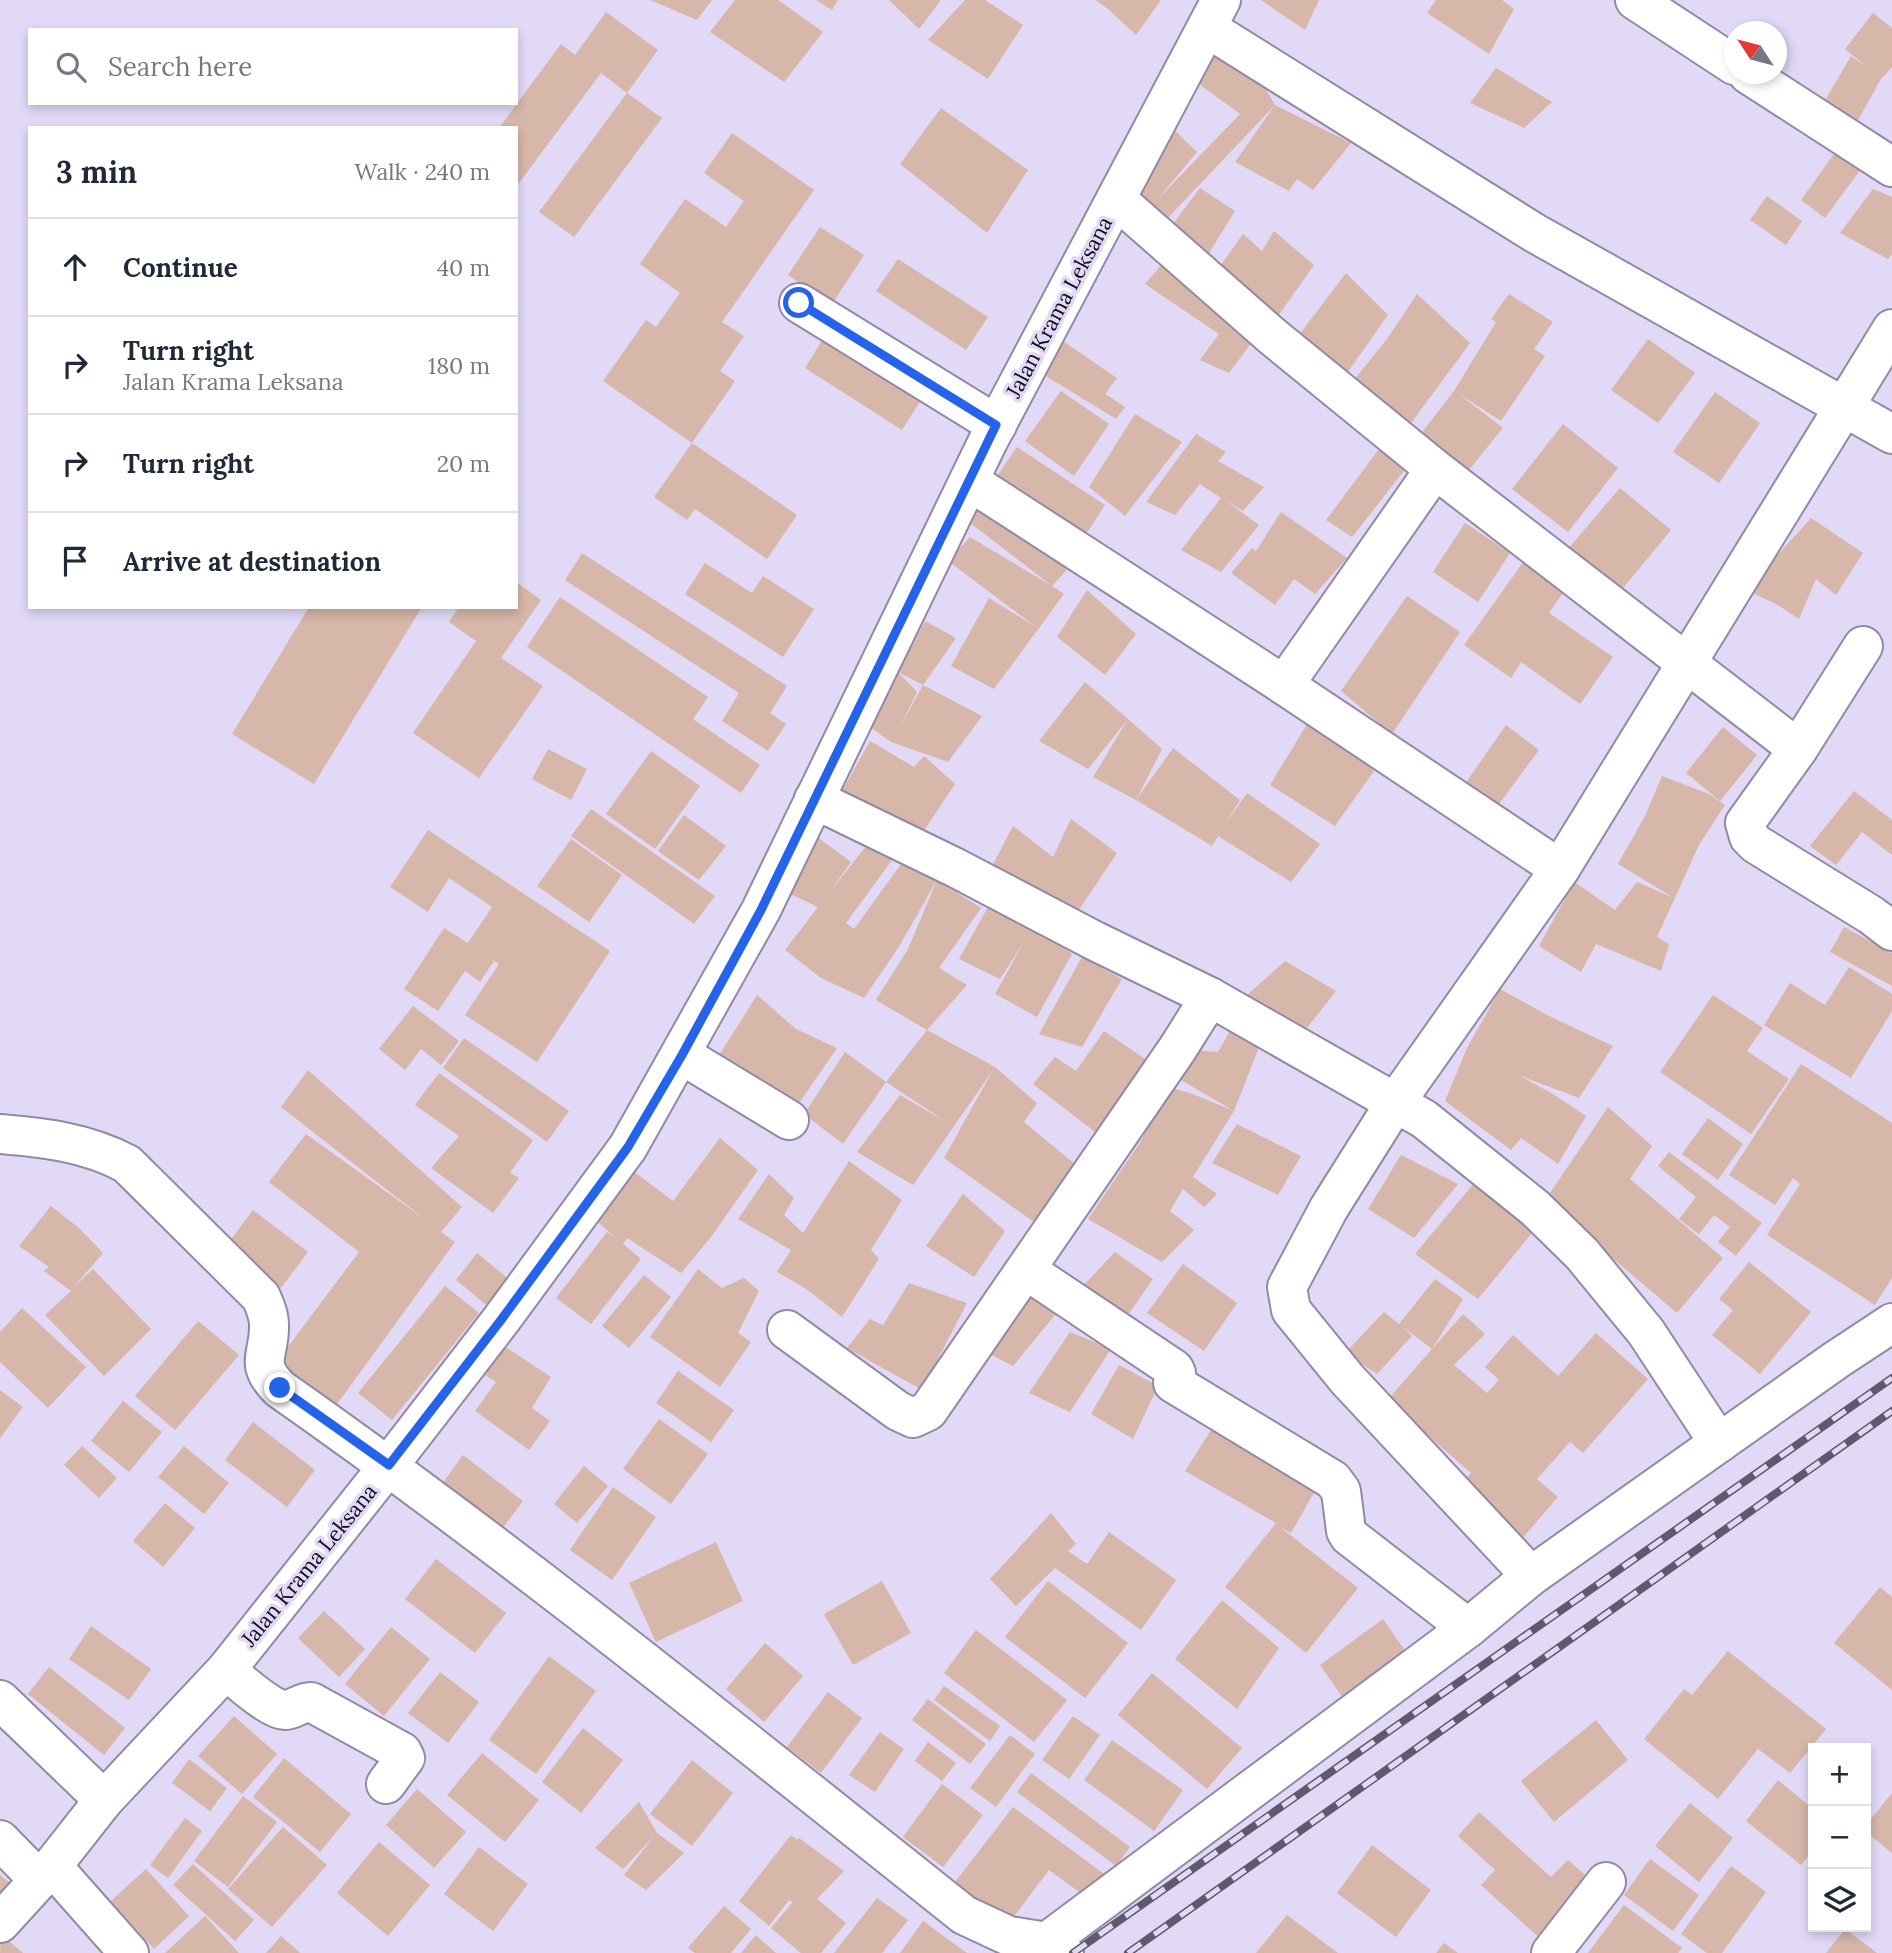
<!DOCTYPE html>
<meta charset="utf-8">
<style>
:root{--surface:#fff;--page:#f6f6f7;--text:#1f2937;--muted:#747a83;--line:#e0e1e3}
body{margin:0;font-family:Lora,serif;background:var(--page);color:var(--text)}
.controls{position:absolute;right:21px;bottom:21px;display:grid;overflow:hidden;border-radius:0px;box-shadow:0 4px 10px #0003}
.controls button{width:63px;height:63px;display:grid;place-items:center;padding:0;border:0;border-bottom:2px solid var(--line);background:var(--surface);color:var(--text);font:35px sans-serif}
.compass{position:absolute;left:1724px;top:21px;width:63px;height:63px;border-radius:50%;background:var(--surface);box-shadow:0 4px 10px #0003;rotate:306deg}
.stop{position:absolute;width:21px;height:21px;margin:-16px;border:5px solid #2563eb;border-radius:50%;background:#fff}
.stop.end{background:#2563eb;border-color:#fff;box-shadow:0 2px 7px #0008}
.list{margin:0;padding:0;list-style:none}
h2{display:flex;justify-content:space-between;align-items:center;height:91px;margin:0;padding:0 28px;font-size:30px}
h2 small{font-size:23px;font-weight:400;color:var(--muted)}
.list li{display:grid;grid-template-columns:46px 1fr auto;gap:21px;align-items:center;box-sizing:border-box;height:98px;padding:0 28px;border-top:2px solid var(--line)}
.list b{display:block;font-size:26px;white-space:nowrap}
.list p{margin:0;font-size:23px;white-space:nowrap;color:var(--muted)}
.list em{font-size:23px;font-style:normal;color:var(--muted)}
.icon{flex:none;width:38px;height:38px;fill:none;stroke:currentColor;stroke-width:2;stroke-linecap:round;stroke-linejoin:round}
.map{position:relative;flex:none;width:1892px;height:1953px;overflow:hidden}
.search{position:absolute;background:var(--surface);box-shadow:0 4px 10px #0003;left:28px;top:28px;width:490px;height:77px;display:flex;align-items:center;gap:18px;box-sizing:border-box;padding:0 24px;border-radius:0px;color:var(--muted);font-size:26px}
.panel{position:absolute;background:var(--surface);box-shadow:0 4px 10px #0003;left:28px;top:126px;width:490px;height:483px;border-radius:0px}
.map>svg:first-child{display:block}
</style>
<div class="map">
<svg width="1892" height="1953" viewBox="0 0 1892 1953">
<rect width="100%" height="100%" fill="#e2d9f7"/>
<g fill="#d6b7a9">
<polygon points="650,0 712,0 697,20"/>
<polygon points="735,0 778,0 823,32 784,82 710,32"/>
<polygon points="816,0 838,0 832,10"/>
<polygon points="889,0 941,0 919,29"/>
<polygon points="965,0 985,0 1023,25 988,79 928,40"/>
<polygon points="1095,0 1161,0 1136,35 1107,8"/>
<polygon points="1261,0 1319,0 1305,30"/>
<polygon points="1436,0 1502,0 1514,9 1489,54 1427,13"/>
<polygon points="606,12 658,50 627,93 601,73 516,187 516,128 499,128 561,44 575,55"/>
<polygon points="1873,13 1892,28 1892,67 1881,79 1852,131 1820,109 1851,56 1868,68 1845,49"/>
<polygon points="1205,46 1265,88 1275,105 1163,223 1128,193 1165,121 1197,152 1157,200 1240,114 1188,76"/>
<polygon points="1496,68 1552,102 1524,128 1470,103"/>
<polygon points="627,93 662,118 574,237 539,212"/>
<polygon points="1275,105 1351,143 1313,190 1297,179 1289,191 1235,162"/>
<polygon points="941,108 1028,170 987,233 900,164"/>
<polygon points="732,133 814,190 722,322 744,336 720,371 735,381 692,443 603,381 646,320 656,327 680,293 640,264 685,199 726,227 744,201 704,173"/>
<polygon points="1836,151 1861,169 1825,218 1801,200"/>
<polygon points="1200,188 1235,211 1206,258 1167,232"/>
<polygon points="1873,189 1892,197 1892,254 1888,259 1840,233"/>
<polygon points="1767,196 1802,221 1786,245 1750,220"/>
<polygon points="820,227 864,255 832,304 788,275"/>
<polygon points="1274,231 1314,265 1278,316 1218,269 1243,234 1262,251"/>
<polygon points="1169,256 1258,334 1229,373 1200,360 1219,334 1145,284"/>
<polygon points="898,259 988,317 966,350 876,291"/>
<polygon points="1346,273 1388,315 1342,380 1293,343"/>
<polygon points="1417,294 1470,343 1409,426 1349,386 1387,339"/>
<polygon points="1509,294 1553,322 1534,349 1545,356 1501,421 1459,394 1503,428 1459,482 1413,444 1454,391 1496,322 1491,319"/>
<polygon points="828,331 926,392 902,430 805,368"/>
<polygon points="1054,335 1117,378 1105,394 1125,407 1116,419 1036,370"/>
<polygon points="1648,339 1695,373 1658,423 1611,390"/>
<polygon points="1061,391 1109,424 1074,476 1025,441"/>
<polygon points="1715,392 1760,423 1719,483 1673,452"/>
<polygon points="1135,414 1182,442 1125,516 1089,487"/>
<polygon points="1563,424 1618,468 1568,532 1512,489"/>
<polygon points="1196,434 1226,452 1218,461 1264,487 1243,511 1225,500 1259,525 1221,572 1181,550 1221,498 1200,484 1175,515 1146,502"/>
<polygon points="692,443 797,515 767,559 695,509 687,520 654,497"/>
<polygon points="1382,445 1407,467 1352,537 1326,520"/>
<polygon points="1017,447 1105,505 1079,545 992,483"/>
<polygon points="1620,488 1671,530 1619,593 1567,550"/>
<polygon points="982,499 1075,561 1052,586 1064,594 994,689 951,666 989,598 1036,627 948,561 970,537 1052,586 965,519"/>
<polygon points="1281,512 1347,558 1315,594 1294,579 1275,605 1231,573 1252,548 1256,551"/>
<polygon points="1811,518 1863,553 1836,595 1816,579 1799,619 1776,604 1746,590"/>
<polygon points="1465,523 1510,553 1478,602 1433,572"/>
<polygon points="582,553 787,686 770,713 786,724 768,751 722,721 739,693 565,580"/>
<polygon points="1524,561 1565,590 1549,613 1613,657 1580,704 1521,662 1511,678 1464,645"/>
<polygon points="705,563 752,593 763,576 814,609 783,657 685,594"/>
<polygon points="516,582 541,600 501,658 543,686 479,778 413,733 476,641 449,622 459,607 516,607"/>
<polygon points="1087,590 1136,634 1105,675 1057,637"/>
<polygon points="1407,596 1460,632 1392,734 1341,691"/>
<polygon points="560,597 708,697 693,719 760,765 741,793 527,647"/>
<polygon points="309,607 422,607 314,784 232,734"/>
<polygon points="925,621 956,638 923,685 982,716 948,762 891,742 869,726 898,672 917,692 900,727 923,685 898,672"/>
<polygon points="1085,682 1128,719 1162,749 1136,800 1093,777 1128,719 1088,769 1039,741"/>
<polygon points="1312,716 1381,761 1335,826 1270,785"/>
<polygon points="1506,725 1539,750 1493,812 1460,791"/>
<polygon points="1723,727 1757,755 1720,801 1686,773"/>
<polygon points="870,741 914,767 924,756 955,784 917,841 837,800"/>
<polygon points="1173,748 1240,800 1226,823 1247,793 1320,844 1291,882 1218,836 1212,846 1136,800"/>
<polygon points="548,749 587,769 571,800 532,779"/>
<polygon points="651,751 700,786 655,849 606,814"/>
<polygon points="1662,776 1709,794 1725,805 1699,845 1657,937 1669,944 1661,971 1596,944 1581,972 1539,946 1574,882 1615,910 1637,882 1674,898 1618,864 1645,816"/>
<polygon points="1854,791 1892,820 1892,855 1862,832 1836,865 1810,846"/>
<polygon points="591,809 715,896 694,924 571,836"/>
<polygon points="684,815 726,846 699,880 658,851"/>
<polygon points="1071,819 1117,853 1073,919 990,870 1013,826 1053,857"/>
<polygon points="428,830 610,951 537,1062 465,1015 499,964 494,961 480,982 465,971 438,1011 404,989 444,928 468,943 492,907 449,878 428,912 390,887"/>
<polygon points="812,833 851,862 829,893 871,840 898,852 846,923 854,929 904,860 937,880 900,945 864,998 821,978 785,950 818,907 786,892"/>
<polygon points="571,839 622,875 589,922 537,886"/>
<polygon points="937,880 981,908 939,968 967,985 927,1030 995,1067 1037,1103 1024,1122 1076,1165 1041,1227 944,1158 993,1070 913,1185 857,1152 900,1095 945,1121 886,1082 927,1030 876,1000 908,949"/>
<polygon points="992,900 1033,923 1072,954 1037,1017 995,994 1024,942 1000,979 959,959"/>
<polygon points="1844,927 1892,953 1892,986 1830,952"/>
<polygon points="1082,957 1122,979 1082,1047 1039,1034"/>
<polygon points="1285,961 1336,991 1303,1033 1245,997"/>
<polygon points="1849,967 1892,994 1892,1011 1851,1078 1764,1025 1790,983 1825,1005"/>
<polygon points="1500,989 1551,1017 1613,1046 1579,1098 1518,1075 1553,1094 1586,1116 1558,1164 1521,1138 1511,1150 1445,1101 1467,1048"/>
<polygon points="757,995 796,1029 837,1048 797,1106 715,1062"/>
<polygon points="1713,995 1763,1028 1747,1051 1789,1079 1751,1134 1660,1072"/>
<polygon points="413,1006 459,1041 441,1065 421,1049 405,1070 379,1049"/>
<polygon points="1235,1022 1260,1045 1234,1111 1193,1177 1217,1194 1204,1207 1183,1189 1170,1211 1194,1230 1162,1262 1088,1219 1141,1141 1168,1087 1193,1094 1234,1111 1179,1079 1191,1050 1218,1052"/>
<polygon points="1104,1031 1148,1061 1095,1132 1033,1084 1055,1057 1076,1071"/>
<polygon points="464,1038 569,1111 547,1142 443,1068"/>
<polygon points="845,1052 886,1082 843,1144 804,1114"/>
<polygon points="1801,1064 1892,1123 1892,1278 1875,1305 1767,1235 1800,1184 1793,1178 1775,1205 1729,1175"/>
<polygon points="308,1070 462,1207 441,1232 455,1242 335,1407 276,1363 359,1252 269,1182 306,1134 427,1221 281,1107"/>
<polygon points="439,1073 533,1140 510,1173 519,1178 493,1213 431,1168 459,1136 415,1105"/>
<polygon points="1608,1107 1652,1146 1630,1179 1723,1258 1677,1313 1583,1233 1550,1193"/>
<polygon points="1708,1118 1743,1144 1718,1180 1682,1154"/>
<polygon points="1237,1124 1301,1156 1278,1195 1212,1163"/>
<polygon points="720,1138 758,1170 711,1237 681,1273 627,1238 623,1244 641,1259 591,1324 556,1298 607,1232 615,1237 594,1219 628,1167 673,1201"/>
<polygon points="1669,1152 1762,1223 1736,1256 1718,1242 1730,1227 1714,1215 1699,1234 1679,1219 1696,1197 1658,1166"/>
<polygon points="1401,1155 1458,1184 1414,1238 1368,1209"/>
<polygon points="849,1161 902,1200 871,1250 879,1259 842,1317 805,1288 777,1272 791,1250 738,1219 769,1174 794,1198 784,1215 803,1233"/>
<polygon points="1475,1182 1536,1228 1478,1299 1415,1254"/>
<polygon points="963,1194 1005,1231 974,1277 926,1246"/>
<polygon points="51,1206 80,1229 103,1253 73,1288 93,1269 151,1329 104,1376 45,1315 71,1291 44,1271 49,1267 19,1246"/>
<polygon points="253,1210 308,1252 281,1288 226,1246"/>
<polygon points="1115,1252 1153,1279 1123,1322 1081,1288"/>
<polygon points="477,1253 511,1281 490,1308 456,1280"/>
<polygon points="1749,1262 1811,1312 1760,1374 1712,1335 1733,1310 1719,1299"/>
<polygon points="1183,1264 1237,1303 1204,1351 1147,1313"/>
<polygon points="698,1269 722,1288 744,1278 759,1291 738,1333 751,1342 720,1387 650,1337"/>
<polygon points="644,1275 671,1297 629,1348 602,1326"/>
<polygon points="1435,1279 1463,1299 1432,1349 1463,1314 1485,1334 1454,1365 1487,1393 1499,1380 1485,1367 1513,1335 1558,1376 1596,1333 1648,1379 1583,1453 1570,1442 1537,1479 1558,1497 1521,1540 1460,1486 1471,1473 1408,1418 1390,1397 1432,1349 1403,1327 1412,1336 1377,1374 1345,1353 1384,1312 1399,1324"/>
<polygon points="909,1283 967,1303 922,1390 847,1348 870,1319 883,1325"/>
<polygon points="1029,1285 1059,1310 1013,1366 984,1351"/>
<polygon points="445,1286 479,1313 392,1420 358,1393"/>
<polygon points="22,1308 86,1367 48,1408 0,1362 0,1332"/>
<polygon points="198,1321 239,1355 175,1430 135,1396"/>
<polygon points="1070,1332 1111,1349 1070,1412 1029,1393"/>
<polygon points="495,1340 551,1377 532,1408 550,1421 529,1450 475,1411 496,1382 475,1368"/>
<polygon points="1119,1365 1158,1386 1133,1439 1091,1414"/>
<polygon points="678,1371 734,1410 711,1442 656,1403"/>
<polygon points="0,1390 23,1407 0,1438"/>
<polygon points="123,1401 162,1432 129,1472 91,1441"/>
<polygon points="659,1419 708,1454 671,1504 623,1469"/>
<polygon points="253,1422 315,1470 287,1507 225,1460"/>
<polygon points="1216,1422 1320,1482 1291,1533 1280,1527 1358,1588 1306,1653 1225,1587 1276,1523 1185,1471"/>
<polygon points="82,1446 117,1478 99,1498 64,1465"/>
<polygon points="184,1446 229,1483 204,1514 158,1477"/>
<polygon points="463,1455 523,1501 502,1529 442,1484"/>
<polygon points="584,1466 608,1486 577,1523 554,1504"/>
<polygon points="613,1487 656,1517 612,1580 570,1550"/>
<polygon points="165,1503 195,1528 163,1567 133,1541"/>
<polygon points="1051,1513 1076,1544 1068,1551 1087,1564 1109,1532 1176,1580 1141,1630 1055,1568 1016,1606 990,1579"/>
<polygon points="716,1542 743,1601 656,1642 629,1583"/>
<polygon points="436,1559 506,1613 475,1653 405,1599"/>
<polygon points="882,1581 911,1633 853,1665 824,1614"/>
<polygon points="1048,1581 1128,1643 1085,1698 1005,1637"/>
<polygon points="1880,1587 1892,1597 1892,1690 1834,1643"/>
<polygon points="1222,1600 1279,1648 1237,1709 1175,1659"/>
<polygon points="324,1611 365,1649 339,1677 298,1638"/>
<polygon points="1383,1619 1408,1655 1345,1701 1320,1665"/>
<polygon points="91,1626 151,1669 129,1700 69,1659"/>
<polygon points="391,1627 430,1659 384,1716 345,1684"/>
<polygon points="976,1630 1067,1700 1034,1742 944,1673"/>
<polygon points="765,1643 803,1676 764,1722 726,1689"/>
<polygon points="1728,1651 1826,1729 1790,1773 1758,1749 1718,1799 1644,1739 1684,1689 1692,1695"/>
<polygon points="549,1656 596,1691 536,1774 489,1740"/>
<polygon points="49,1667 125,1728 104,1755 28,1694"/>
<polygon points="440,1672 479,1702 448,1743 408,1713"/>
<polygon points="1152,1673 1242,1748 1207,1789 1118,1715"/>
<polygon points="944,1686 1000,1726 990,1741 934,1700"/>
<polygon points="828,1692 862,1718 821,1773 787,1747"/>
<polygon points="928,1699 986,1744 970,1764 912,1720"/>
<polygon points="234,1716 277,1754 242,1794 198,1756"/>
<polygon points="1073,1716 1100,1735 1069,1779 1042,1760"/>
<polygon points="1596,1720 1628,1760 1554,1822 1521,1781"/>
<polygon points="583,1728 623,1760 581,1813 542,1782"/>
<polygon points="880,1732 904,1749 875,1792 849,1775"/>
<polygon points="1010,1735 1035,1754 996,1807 970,1788"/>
<polygon points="1112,1740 1183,1790 1154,1831 1084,1780"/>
<polygon points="928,1742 956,1763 942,1781 915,1761"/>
<polygon points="482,1753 539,1800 505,1842 447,1795"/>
<polygon points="284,1758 351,1814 320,1852 253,1797"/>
<polygon points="189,1759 227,1788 210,1811 172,1783"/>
<polygon points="692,1760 733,1793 692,1846 650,1814"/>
<polygon points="1031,1773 1130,1847 1116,1866 1017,1792"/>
<polygon points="1778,1780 1813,1809 1813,1850 1801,1865 1746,1821"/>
<polygon points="942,1784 983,1815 943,1867 903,1837"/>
<polygon points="417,1789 466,1832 434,1868 386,1825"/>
<polygon points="1892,1793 1892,1853 1866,1832 1866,1825"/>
<polygon points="243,1796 277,1822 228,1887 194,1861"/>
<polygon points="639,1802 657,1833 684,1853 646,1890 624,1875 654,1836 623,1869 595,1848"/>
<polygon points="1690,1803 1733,1838 1699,1882 1655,1846"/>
<polygon points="1013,1807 1107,1876 1090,1900 1049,1870 1006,1927 952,1886"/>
<polygon points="1479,1812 1551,1877 1568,1860 1597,1885 1545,1943 1481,1885 1495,1870 1458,1836"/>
<polygon points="185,1818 202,1831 168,1878 150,1865"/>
<polygon points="283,1827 327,1865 272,1927 228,1889"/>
<polygon points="791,1835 797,1840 799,1838 844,1871 817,1899 846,1923 821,1953 801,1953 771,1928 793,1902 789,1900 769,1926 739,1901"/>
<polygon points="379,1842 430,1885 388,1936 337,1893"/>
<polygon points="1372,1845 1431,1890 1396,1937 1337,1893"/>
<polygon points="479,1847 528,1884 493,1931 444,1894"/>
<polygon points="1650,1859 1699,1895 1673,1931 1624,1895"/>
<polygon points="193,1864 254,1920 235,1941 173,1885"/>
<polygon points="1731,1866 1766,1892 1722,1953 1707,1953 1681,1934"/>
<polygon points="146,1869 189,1916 154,1949 111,1901"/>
<polygon points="0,1875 19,1891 0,1914"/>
<polygon points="877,1898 908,1920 882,1953 834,1953"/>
<polygon points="1624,1905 1682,1948 1678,1953 1588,1953"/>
<polygon points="724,1906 751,1929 731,1953 695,1953 688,1948"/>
<polygon points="1287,1915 1338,1953 1256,1953"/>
<polygon points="205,1916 239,1953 165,1953"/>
<polygon points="923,1921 967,1953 900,1953"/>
<polygon points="1845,1929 1877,1953 1826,1953"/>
<polygon points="1,1934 23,1953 0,1953"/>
<polygon points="756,1935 776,1953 741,1953"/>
<polygon points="281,1936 300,1953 266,1953"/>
<polygon points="1444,1943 1458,1953 1436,1953"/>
</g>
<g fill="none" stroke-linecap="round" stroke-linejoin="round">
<defs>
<g id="minor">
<polyline points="1635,0 1734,65"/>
<polyline points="1207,28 1533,232 1892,434"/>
<polyline points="1748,74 1892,167"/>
<polyline points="1116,199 1272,336 1435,469 1798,749"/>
<polyline points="799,303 997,425"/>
<polyline points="969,481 1284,685 1560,869"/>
<polyline points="1863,646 1798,749 1745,823 1749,837 1756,844 1871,915 1892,931"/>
<polyline points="1284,685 1435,469"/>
<polyline points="1210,997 1424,1119 1535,1208 1582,1254 1646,1332 1719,1443"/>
<polyline points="682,1055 789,1120"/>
<path d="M0 1134C45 1138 86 1142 127 1164L261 1297C265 1306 269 1315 269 1325 270 1355 253 1363 280 1389 515 1554 739 1736 964 1915L1009 1936 1047 1942 1064 1953"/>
<polyline points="1026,1270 1174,1369 1176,1373 1173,1383 1333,1480 1341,1491 1346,1531 1349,1536 1468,1628"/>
<polyline points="787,1330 898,1411 913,1418 928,1411 1178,1048 1210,997 1095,941 956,868 814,799"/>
<polyline points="1531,1576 1347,1379 1291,1310 1287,1287 1329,1208 1395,1103 1560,869 1892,329"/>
<path d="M226 1670C237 1679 272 1711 285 1710 294 1710 301 1702 311 1702L402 1752 405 1758 386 1784"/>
<polyline points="0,1700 104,1800"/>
<polyline points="0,1840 39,1880"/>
<polyline points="52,1866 129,1953"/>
<polyline points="0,1923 52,1866 104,1800 226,1670 389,1465 501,1320 628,1147 761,910 988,441 1221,0"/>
<polyline points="1032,1953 1468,1628 1531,1576 1836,1360 1892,1323"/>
<polyline points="1551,1953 1606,1882"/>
</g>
</defs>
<use href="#minor" stroke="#9289a5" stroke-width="42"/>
<use href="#minor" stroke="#fff" stroke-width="38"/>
<defs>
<g id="rail">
<polyline points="1073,1953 1892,1378"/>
<polyline points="1128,1953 1892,1411"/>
</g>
</defs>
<use href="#rail" stroke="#5f5a6b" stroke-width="8"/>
<use href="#rail" stroke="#e2d9f7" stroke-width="5" stroke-dasharray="16" stroke-linecap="butt"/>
</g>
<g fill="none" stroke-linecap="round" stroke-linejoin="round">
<polyline stroke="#2563eb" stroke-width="9" points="280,1388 389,1465 501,1320 628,1147 682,1055 761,910 996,425 799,303"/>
</g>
<g text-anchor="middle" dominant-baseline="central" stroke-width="7" stroke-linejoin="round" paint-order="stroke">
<g font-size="21" fill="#0d0a13" stroke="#e2d9f7">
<text transform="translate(1059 307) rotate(-62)">Jalan Krama Leksana</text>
<text transform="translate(309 1565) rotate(-51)">Jalan Krama Leksana</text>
</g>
</g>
</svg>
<div class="controls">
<button>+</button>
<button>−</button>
<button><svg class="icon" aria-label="layers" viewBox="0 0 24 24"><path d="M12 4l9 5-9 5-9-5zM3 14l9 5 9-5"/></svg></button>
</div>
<svg class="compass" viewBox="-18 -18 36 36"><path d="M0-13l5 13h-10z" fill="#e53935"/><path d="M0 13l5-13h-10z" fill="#747a83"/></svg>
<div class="stop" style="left:799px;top:303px"></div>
<div class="stop end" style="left:280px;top:1388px"></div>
<div class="search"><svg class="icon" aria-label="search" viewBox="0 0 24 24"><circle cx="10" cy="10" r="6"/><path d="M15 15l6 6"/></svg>Search here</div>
<section class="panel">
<h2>3 min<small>Walk · 240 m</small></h2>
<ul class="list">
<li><svg class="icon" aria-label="ahead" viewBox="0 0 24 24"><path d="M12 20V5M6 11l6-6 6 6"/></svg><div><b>Continue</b></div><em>40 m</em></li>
<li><svg class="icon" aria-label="right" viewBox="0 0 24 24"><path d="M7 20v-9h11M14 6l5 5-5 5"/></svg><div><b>Turn right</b><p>Jalan Krama Leksana</p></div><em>180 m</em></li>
<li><svg class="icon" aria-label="right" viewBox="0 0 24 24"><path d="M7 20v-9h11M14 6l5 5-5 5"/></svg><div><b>Turn right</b></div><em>20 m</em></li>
<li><svg class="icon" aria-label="arrive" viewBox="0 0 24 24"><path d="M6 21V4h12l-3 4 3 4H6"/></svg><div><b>Arrive at destination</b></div></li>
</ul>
</section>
</div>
